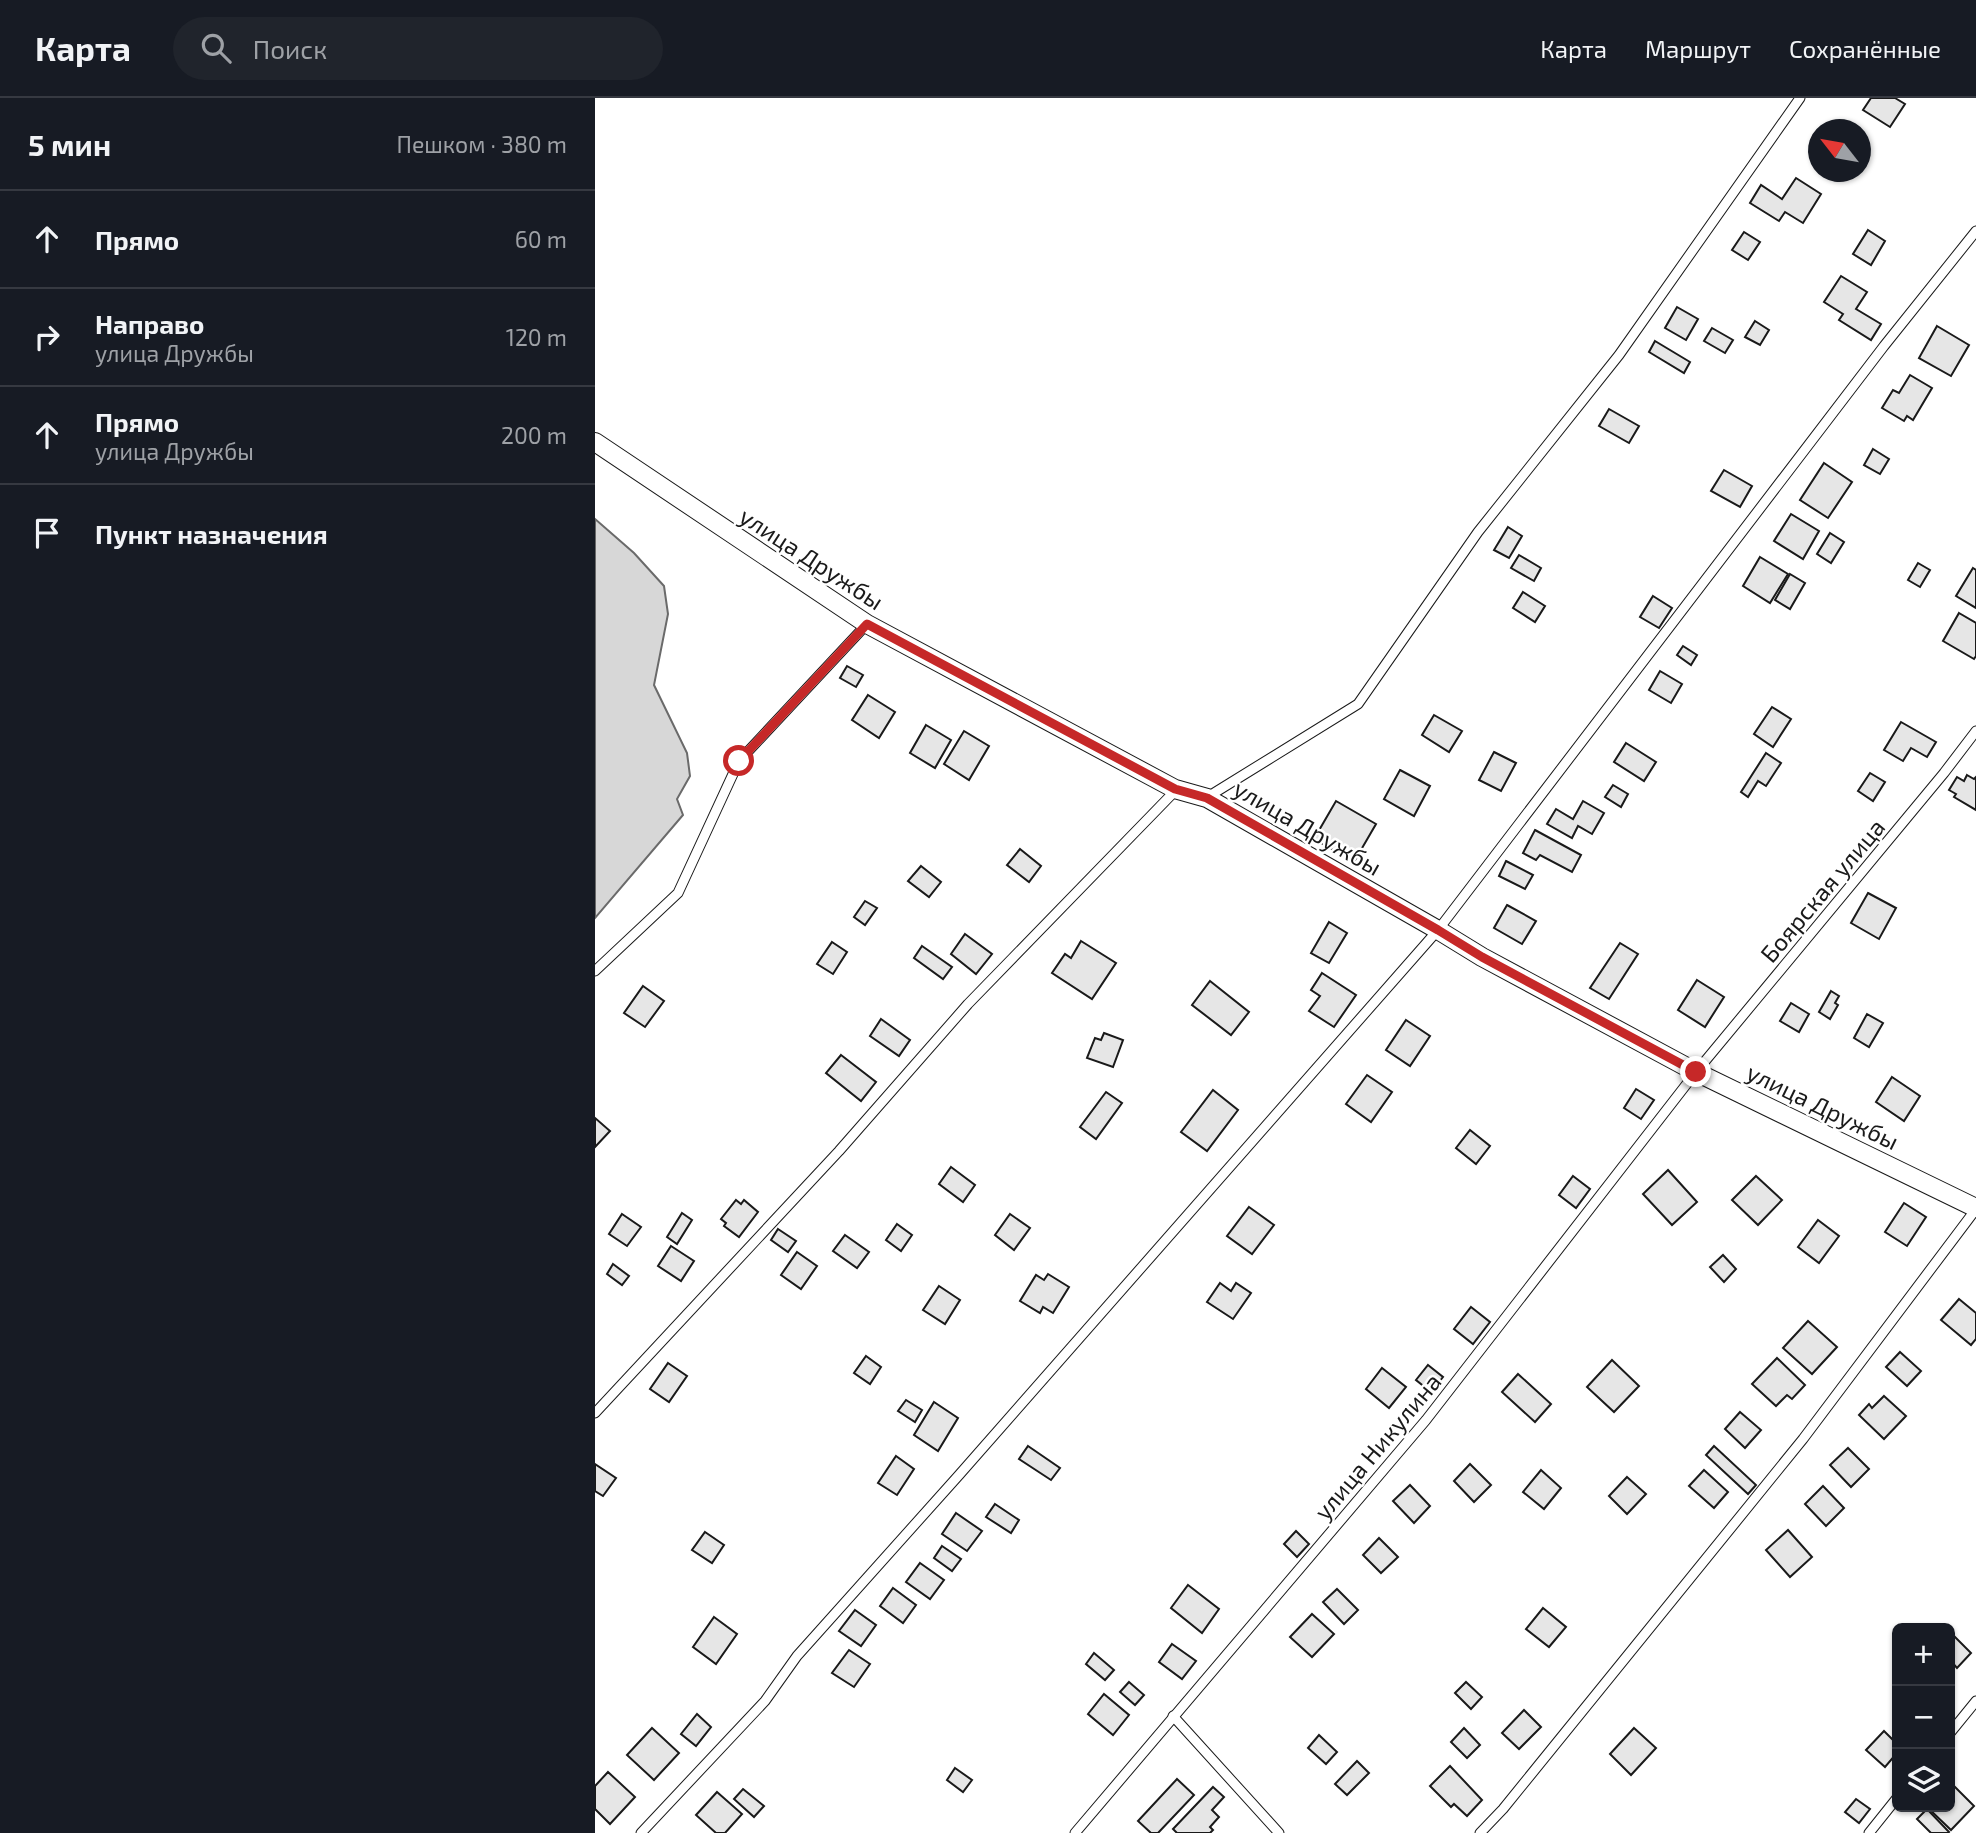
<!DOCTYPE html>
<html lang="ru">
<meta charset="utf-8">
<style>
:root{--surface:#171b24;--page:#20242c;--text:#f1f3f6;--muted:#9ea1a6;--line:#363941}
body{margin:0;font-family:"Exo 2",sans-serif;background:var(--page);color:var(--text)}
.controls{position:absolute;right:21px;bottom:21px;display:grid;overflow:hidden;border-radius:10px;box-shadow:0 2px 5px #0004}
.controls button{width:63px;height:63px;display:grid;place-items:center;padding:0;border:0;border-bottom:2px solid var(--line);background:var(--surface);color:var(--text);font:35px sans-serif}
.compass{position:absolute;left:1213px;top:21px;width:63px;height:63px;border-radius:50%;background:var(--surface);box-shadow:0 2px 5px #0004;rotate:301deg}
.stop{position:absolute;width:21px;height:21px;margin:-16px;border:5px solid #c62828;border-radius:50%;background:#fff}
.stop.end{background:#c62828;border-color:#fff;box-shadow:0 2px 7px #0008}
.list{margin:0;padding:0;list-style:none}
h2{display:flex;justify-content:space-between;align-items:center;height:91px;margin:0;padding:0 28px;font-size:30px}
h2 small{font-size:23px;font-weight:400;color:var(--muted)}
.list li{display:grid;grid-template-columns:46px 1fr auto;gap:21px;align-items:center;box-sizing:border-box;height:98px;padding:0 28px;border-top:2px solid var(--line)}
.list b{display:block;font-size:26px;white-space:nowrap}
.list p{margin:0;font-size:23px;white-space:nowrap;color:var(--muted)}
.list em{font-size:23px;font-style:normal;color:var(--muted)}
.icon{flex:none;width:38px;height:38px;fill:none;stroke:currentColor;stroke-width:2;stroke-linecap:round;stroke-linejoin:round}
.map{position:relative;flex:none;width:1381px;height:1735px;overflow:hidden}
header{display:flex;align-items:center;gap:42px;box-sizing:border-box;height:98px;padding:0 35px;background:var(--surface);border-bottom:2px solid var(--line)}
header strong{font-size:33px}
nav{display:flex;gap:38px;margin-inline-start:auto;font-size:24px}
.search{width:490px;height:63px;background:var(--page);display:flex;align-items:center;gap:18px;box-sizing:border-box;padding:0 24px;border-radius:38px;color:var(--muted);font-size:26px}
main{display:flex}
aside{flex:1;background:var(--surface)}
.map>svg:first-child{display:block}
</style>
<header>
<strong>Карта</strong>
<div class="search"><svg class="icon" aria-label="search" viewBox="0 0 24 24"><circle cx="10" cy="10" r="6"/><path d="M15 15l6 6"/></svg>Поиск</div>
<nav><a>Карта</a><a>Маршрут</a><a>Сохранённые</a></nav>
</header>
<main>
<aside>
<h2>5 мин<small>Пешком · 380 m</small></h2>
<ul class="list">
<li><svg class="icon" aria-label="ahead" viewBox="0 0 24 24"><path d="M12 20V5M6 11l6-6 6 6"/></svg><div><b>Прямо</b></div><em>60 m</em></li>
<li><svg class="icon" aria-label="right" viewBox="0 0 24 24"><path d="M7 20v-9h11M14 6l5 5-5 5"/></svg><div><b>Направо</b><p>улица Дружбы</p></div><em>120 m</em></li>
<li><svg class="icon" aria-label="ahead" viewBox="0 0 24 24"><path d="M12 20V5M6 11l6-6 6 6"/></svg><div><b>Прямо</b><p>улица Дружбы</p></div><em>200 m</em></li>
<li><svg class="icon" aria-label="arrive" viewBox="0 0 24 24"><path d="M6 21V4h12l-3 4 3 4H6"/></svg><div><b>Пункт назначения</b></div></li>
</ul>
</aside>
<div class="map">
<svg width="1381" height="1735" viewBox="0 0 1381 1735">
<rect width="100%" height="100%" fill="#fff"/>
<polygon fill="#d7d7d7" stroke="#6a6a6a" stroke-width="2" points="0,421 39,455 69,488 73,516 59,587 92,655 95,678 82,701 88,717 0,820"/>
<g fill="#e6e6e6" stroke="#1a1a1a" stroke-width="2">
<polygon points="1276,0 1300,0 1310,6 1295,29 1268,12"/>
<polygon points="1201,80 1226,96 1208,125 1190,114 1184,123 1155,105 1166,87 1187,101"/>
<polygon points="1273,132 1290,143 1276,167 1258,156"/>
<polygon points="1149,134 1165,144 1153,162 1137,152"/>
<polygon points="1246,178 1272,194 1261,211 1286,226 1276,242 1244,222 1248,216 1229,204"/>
<polygon points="1082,209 1103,221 1091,242 1070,230"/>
<polygon points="1160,223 1174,232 1165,247 1150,239"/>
<polygon points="1342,228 1374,247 1356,278 1324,260"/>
<polygon points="1117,230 1138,242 1130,255 1109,243"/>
<polygon points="1060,243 1095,264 1089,275 1054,254"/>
<polygon points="1315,277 1337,290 1318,322 1312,318 1309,323 1287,310 1298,292 1304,295"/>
<polygon points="1014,311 1044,328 1034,345 1004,328"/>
<polygon points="1278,351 1294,361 1285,376 1269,367"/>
<polygon points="1229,365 1257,384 1233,420 1205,402"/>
<polygon points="1129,372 1157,388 1145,409 1116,393"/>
<polygon points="1196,416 1224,433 1208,461 1179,443"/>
<polygon points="913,429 927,438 914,460 899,452"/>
<polygon points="1235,435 1249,444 1236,465 1222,456"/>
<polygon points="924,457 946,470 939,483 916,470"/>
<polygon points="1165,459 1193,476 1175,505 1148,488"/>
<polygon points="1323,465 1335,472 1325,489 1313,482"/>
<polygon points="1378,470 1381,472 1381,510 1361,498"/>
<polygon points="1195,476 1210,485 1195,511 1180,502"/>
<polygon points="928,494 950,508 940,524 918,510"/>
<polygon points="1058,498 1077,510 1064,530 1045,519"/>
<polygon points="1364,515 1381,525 1381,558 1379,561 1348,543"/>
<polygon points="1088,548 1102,557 1096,567 1082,557"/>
<polygon points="252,568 268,577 261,589 245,580"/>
<polygon points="1065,573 1087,586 1076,605 1054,592"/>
<polygon points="273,597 300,614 284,640 257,622"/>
<polygon points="1177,609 1196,621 1178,649 1159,636"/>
<polygon points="839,617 867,633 854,654 827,637"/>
<polygon points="1306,624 1341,644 1332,659 1316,650 1308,663 1289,652"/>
<polygon points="331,627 356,642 340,670 315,655"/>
<polygon points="369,633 394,648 374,682 349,666"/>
<polygon points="1031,645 1061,664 1049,683 1019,664"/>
<polygon points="899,654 921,665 906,693 884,682"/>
<polygon points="1171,655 1186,665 1171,688 1163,683 1153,699 1146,694"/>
<polygon points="805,672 835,688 819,718 789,701"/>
<polygon points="1275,675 1290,684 1278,703 1263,693"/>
<polygon points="1372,677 1379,681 1381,679 1381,712 1359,699 1361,696 1354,692 1362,679 1369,683"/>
<polygon points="1018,687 1033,696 1026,709 1010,699"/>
<polygon points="741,703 781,726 759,764 719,741"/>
<polygon points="988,703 1009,715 997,736 983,728 977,740 952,726 961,711 978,721"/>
<polygon points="940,732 986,757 977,774 945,757 941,762 928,755"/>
<polygon points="425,751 446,768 434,784 412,767"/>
<polygon points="911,763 938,777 930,791 904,778"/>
<polygon points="326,768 346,784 334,799 313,783"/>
<polygon points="1273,795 1301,810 1284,841 1256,825"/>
<polygon points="270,803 282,810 270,827 259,819"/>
<polygon points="912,807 941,823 927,846 899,830"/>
<polygon points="734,824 752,835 734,865 716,855"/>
<polygon points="370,836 397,856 381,876 356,856"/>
<polygon points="486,843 521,865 497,901 457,875 470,856 476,860"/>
<polygon points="237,844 252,854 238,876 222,866"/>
<polygon points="1025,845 1043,856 1014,901 995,890"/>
<polygon points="327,848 357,869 348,881 319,860"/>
<polygon points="727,875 761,897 739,929 714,913 725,898 716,892"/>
<polygon points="1102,882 1129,899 1110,929 1083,912"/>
<polygon points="615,883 654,914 636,937 597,907"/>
<polygon points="48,888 69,903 50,929 29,915"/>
<polygon points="1236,893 1244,898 1240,905 1243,907 1235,921 1224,914"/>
<polygon points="1196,905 1214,916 1204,934 1185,923"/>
<polygon points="1272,916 1288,925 1274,949 1259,940"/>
<polygon points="286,921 315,942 304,958 275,938"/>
<polygon points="811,922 835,938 815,968 791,952"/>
<polygon points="509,935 528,942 518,969 492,960 500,940 506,942"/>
<polygon points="246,957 281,984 266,1003 231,975"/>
<polygon points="772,977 797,994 776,1024 751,1006"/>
<polygon points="1297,979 1325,998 1309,1023 1281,1004"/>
<polygon points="1041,991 1059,1002 1046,1021 1029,1010"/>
<polygon points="618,992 643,1012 612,1053 586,1034"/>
<polygon points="511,994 527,1005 501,1041 485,1029"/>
<polygon points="0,1020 15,1033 0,1049"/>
<polygon points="875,1032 895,1048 881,1066 861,1050"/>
<polygon points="356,1069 380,1087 368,1104 344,1086"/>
<polygon points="1073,1072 1102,1104 1077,1127 1048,1096"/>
<polygon points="978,1078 995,1091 981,1110 964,1097"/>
<polygon points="1161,1078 1187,1102 1163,1127 1137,1102"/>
<polygon points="141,1102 146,1106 149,1102 163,1114 144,1139 129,1128 131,1125 126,1121"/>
<polygon points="1309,1105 1331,1119 1312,1148 1290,1134"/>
<polygon points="654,1109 679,1127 657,1156 632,1138"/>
<polygon points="87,1115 97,1122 82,1146 72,1139"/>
<polygon points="27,1116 46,1129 32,1148 14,1136"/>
<polygon points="415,1116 435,1130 419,1152 400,1137"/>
<polygon points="1223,1122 1244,1138 1224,1165 1203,1149"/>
<polygon points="302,1126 317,1137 306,1153 291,1142"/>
<polygon points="183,1131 201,1143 193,1154 176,1142"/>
<polygon points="250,1137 274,1154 262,1170 238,1153"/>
<polygon points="76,1148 99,1163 86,1183 63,1168"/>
<polygon points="202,1154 222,1168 206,1191 186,1177"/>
<polygon points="1128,1157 1141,1171 1129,1184 1115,1169"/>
<polygon points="18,1166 34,1178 27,1187 12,1176"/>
<polygon points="453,1176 474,1189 458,1215 448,1209 445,1215 425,1203 441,1177 449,1182"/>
<polygon points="625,1185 636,1193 641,1185 656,1195 638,1221 612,1204"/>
<polygon points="344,1188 365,1202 350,1226 328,1212"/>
<polygon points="1364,1201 1381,1215 1381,1241 1376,1247 1346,1222"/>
<polygon points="876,1209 895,1224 878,1246 859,1231"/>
<polygon points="1213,1223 1242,1249 1217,1276 1188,1250"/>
<polygon points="1305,1254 1326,1273 1312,1288 1291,1269"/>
<polygon points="271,1258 286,1269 275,1286 259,1275"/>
<polygon points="1182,1260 1210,1287 1197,1301 1192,1297 1181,1308 1157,1286"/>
<polygon points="1017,1262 1044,1288 1019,1314 992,1289"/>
<polygon points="73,1265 92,1278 74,1304 55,1291"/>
<polygon points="833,1267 848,1279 836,1294 821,1282"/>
<polygon points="787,1270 811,1289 794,1310 771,1291"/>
<polygon points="923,1276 956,1306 940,1324 907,1294"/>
<polygon points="1289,1298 1311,1318 1289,1341 1264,1317 1274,1306 1277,1310"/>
<polygon points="311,1302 327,1312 320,1324 303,1313"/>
<polygon points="339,1304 363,1320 343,1353 319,1337"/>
<polygon points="1145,1314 1166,1332 1150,1350 1130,1331"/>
<polygon points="433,1348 465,1370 456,1382 424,1361"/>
<polygon points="1119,1348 1161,1387 1153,1396 1111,1357"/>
<polygon points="1253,1350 1274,1371 1256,1389 1235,1367"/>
<polygon points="301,1358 319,1371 302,1397 283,1385"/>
<polygon points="0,1366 21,1380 8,1398 0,1393"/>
<polygon points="875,1366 896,1387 879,1404 859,1383"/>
<polygon points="946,1372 966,1390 949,1411 928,1394"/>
<polygon points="1109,1372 1133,1394 1119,1410 1094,1388"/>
<polygon points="1032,1379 1051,1396 1032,1416 1014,1398"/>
<polygon points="815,1387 835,1408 819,1425 798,1403"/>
<polygon points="1228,1388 1249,1410 1231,1428 1210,1406"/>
<polygon points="400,1406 424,1422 416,1435 391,1419"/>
<polygon points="361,1415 387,1433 372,1453 347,1436"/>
<polygon points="1193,1432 1217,1459 1195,1479 1171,1452"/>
<polygon points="701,1433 714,1446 702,1459 689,1446"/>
<polygon points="110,1434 129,1447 117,1465 97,1452"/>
<polygon points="784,1440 803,1459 786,1475 768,1457"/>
<polygon points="347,1448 366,1461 357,1473 339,1460"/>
<polygon points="325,1465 349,1482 335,1501 311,1484"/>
<polygon points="593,1487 624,1511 607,1535 576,1510"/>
<polygon points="298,1490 321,1507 308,1525 285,1508"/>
<polygon points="742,1491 763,1512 749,1526 728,1504"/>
<polygon points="948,1510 971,1529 954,1549 931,1531"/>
<polygon points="260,1512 281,1527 266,1548 244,1533"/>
<polygon points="717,1516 739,1536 717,1559 695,1539"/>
<polygon points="119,1519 142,1536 121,1566 98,1549"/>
<polygon points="1355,1534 1376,1555 1362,1570 1355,1562"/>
<polygon points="577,1546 601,1563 587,1581 564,1564"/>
<polygon points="254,1552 275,1566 259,1589 237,1575"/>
<polygon points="499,1555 519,1572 510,1582 491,1566"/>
<polygon points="534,1584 549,1597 540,1607 525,1594"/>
<polygon points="871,1584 887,1599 876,1611 860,1595"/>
<polygon points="509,1596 534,1617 518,1637 493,1616"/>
<polygon points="929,1612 946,1629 924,1651 907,1635"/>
<polygon points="102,1616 116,1629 101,1648 86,1636"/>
<polygon points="57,1630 84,1655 59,1682 32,1657"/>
<polygon points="869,1630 885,1647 872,1660 856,1644"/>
<polygon points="1039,1630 1061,1650 1036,1677 1015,1656"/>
<polygon points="1289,1633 1302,1646 1302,1655 1290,1669 1271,1652"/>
<polygon points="724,1637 742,1654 731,1666 713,1650"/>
<polygon points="762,1663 774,1675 752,1697 740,1686"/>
<polygon points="855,1668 887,1702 872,1718 859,1706 856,1709 835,1688"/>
<polygon points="360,1670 377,1682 368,1694 352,1682"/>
<polygon points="13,1674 40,1699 15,1726 0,1711 0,1688"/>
<polygon points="582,1681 599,1697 563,1735 556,1735 543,1723"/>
<polygon points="1356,1685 1379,1708 1356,1732 1332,1709 1355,1709"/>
<polygon points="618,1689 629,1699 617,1712 624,1719 615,1729 618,1732 615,1735 582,1735 578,1731"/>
<polygon points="148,1691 169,1708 159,1719 139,1701"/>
<polygon points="122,1694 147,1716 130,1735 121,1735 101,1717"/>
<polygon points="1261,1701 1275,1711 1264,1725 1250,1714"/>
<polygon points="1332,1711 1354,1734 1353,1735 1336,1735 1322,1721"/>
</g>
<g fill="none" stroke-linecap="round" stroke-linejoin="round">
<defs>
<g id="service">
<polyline points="611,700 763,606 883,434 1024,257 1205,0"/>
<polyline points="0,873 83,795 144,663 272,526"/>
<polyline points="0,1315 244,1053 373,906 581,692"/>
<polyline points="578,1618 684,1735"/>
<polyline points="1355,1635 1381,1603"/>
<polyline points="46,1735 170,1603 202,1558 364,1377 843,832 1289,248 1381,133"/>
<polyline points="480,1735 831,1322 1101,974 1349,675 1381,633"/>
<polyline points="885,1735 908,1711 1208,1341 1381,1111"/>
<polyline points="1274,1735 1302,1700"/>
</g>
<polyline id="minor" points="0,344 272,526 580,691 612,700 843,832 887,859 1101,974 1381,1110"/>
</defs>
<use href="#service" stroke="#1a1a1a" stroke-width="11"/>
<use href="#minor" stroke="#1a1a1a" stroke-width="20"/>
<use href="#service" stroke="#fff" stroke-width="9"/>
<use href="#minor" stroke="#fff" stroke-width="18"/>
</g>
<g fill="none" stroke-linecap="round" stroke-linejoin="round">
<polyline stroke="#c62828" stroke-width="9" points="144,663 272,526 580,691 612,700 843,832 887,859 1101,974"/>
</g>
<g text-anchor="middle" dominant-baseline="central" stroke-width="5" stroke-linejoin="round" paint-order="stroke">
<g font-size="24" fill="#1a1a1a" stroke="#fff">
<text transform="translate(217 460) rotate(33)">улица Дружбы</text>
<text transform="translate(713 729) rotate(30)">улица Дружбы</text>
<text transform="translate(1227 792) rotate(-50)">Боярская улица</text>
<text transform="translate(1228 1008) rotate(26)">улица Дружбы</text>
<text transform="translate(782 1348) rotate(-50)">улица Никулина</text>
</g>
</g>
</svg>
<div class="controls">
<button>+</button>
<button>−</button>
<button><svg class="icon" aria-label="layers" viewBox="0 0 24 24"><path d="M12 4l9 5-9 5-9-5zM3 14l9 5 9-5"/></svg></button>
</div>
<svg class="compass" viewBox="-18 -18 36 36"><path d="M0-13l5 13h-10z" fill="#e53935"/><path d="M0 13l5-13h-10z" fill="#9ea1a6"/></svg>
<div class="stop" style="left:144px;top:663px"></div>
<div class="stop end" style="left:1101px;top:974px"></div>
</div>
</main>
